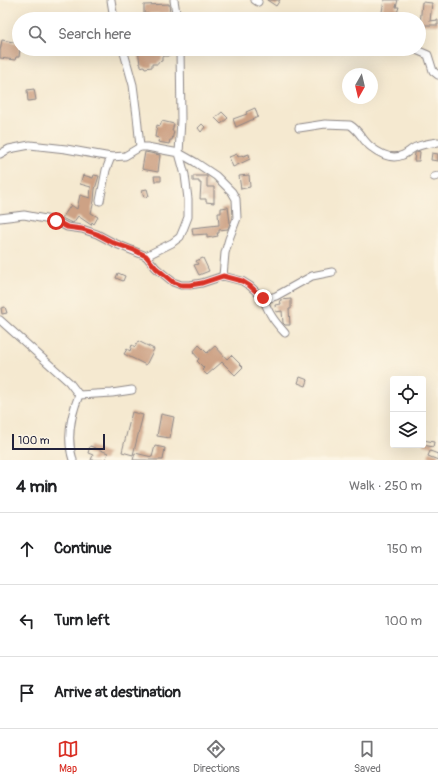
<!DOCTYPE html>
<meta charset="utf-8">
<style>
:root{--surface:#fff;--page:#f6f6f6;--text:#202124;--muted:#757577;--line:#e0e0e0;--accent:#d93025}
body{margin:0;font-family:Pangolin,sans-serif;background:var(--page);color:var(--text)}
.controls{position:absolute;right:12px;bottom:12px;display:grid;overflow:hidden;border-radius:4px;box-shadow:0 4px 16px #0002}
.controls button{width:36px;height:36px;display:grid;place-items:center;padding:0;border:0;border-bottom:1px solid var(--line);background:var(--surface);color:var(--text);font:20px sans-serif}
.compass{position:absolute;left:342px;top:68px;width:36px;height:36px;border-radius:50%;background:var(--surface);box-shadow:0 4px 16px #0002;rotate:188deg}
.scale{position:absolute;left:12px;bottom:10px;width:93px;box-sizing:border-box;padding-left:4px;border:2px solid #22223b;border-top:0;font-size:11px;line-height:14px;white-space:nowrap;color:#22223b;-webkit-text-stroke:3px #fcf5e5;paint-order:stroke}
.stop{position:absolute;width:12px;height:12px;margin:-9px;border:3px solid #d93025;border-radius:50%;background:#fff}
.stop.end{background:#d93025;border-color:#fff;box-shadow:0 1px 4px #0008}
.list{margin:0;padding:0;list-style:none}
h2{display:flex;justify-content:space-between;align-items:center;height:52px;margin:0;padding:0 16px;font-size:17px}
h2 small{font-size:13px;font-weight:400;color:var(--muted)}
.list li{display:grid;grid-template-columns:26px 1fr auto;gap:12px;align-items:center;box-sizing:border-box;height:72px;padding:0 16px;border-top:1px solid var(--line)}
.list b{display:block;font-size:15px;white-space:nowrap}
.list em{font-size:13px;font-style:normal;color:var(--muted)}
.icon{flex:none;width:22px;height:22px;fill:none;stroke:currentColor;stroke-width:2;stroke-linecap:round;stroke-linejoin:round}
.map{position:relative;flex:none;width:438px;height:460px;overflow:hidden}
.search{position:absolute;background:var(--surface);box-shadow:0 4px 16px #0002;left:12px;right:12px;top:12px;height:44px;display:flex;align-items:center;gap:10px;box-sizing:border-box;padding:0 14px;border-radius:22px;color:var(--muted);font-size:15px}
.sheet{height:268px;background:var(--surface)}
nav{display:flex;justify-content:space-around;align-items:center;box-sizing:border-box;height:56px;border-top:1px solid var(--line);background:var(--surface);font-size:11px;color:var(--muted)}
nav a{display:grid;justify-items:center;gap:2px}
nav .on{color:var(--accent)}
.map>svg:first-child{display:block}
</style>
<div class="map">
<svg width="438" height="460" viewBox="0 0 438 460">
<rect width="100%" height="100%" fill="#fcf5e5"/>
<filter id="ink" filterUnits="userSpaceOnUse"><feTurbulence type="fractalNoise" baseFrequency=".025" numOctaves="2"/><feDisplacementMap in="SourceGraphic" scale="8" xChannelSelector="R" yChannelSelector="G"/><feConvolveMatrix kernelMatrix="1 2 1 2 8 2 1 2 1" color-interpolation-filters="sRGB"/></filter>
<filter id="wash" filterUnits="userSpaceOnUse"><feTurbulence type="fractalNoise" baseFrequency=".012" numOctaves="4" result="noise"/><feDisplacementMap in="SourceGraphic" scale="16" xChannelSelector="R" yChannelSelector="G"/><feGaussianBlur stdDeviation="0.9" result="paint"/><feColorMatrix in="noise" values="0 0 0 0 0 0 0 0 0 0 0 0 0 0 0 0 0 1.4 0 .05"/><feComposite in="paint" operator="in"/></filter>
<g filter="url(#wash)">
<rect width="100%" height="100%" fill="#f5e9d0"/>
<g id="blocks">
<g fill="#cda285">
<polygon points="267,0 280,0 276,6"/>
<polygon points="384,0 398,0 396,7 399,7 397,13 392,12 388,19 382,19 379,17 382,12"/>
<polygon points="422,2 432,3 430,21 438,20 438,25 420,25"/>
<polygon points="169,4 170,13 144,14 144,5"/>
<polygon points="2,40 19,43 19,49 20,49 19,57 16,57 15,60 0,58 0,51"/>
<polygon points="138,49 169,49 169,56 162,56 162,61 158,62 158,64 152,64 152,67 145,68 144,66 141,67 141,64 140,64"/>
<polygon points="34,89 36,100 28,101 27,90"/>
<polygon points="255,108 258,117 236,127 233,119 247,114 246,112"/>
<polygon points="222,112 228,118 221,124 215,118"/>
<polygon points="162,121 174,124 172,131 174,131 172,140 170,140 169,144 158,142 159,138 155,137 157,125 160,126"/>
<polygon points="202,124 205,127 201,132 198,128"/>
<polygon points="418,151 420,152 419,161 414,161 415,153"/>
<polygon points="145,152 160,155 158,172 142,169"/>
<polygon points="432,153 438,154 438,161 431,160"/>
<polygon points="237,154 238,157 242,155 243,156 249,154 250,159 233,167 229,157"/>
<polygon points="83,175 93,178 94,175 99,176 95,189 94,201 91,213 98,217 94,224 92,222 91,225 78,216 73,223 70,222 62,218 71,205 77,209 80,195 90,198 91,187 80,184"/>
<polygon points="249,175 250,187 241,189 239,176"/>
<polygon points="154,176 161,176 161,181 155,181"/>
<polygon points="193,176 207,176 207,187 214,187 214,203 206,202 206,199 200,199 201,183 199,183 199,181 193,181"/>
<polygon points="147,189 149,196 144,197 142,190"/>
<polygon points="228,207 230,223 228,229 219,230 219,233 217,233 218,236 207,238 207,234 193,235 192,228 219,225 218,213 221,213 221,208"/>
<polygon points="203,258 209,271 199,275 194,265 198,264 196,261"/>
<polygon points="118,273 125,276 123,281 116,278"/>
<polygon points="291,299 291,309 289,309 290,325 285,325 283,323 282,311 276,312 275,305 281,304 280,300"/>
<polygon points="5,307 7,313 2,314 1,308"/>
<polygon points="138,341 154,349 146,365 124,354 127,349 130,351 132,345 135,347"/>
<polygon points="199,345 207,353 215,346 227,359 231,355 243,367 235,375 222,362 207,375 202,370 204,368 197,361 199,359 193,352"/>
<polygon points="300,377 308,380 306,386 298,383"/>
<polygon points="132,412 143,415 133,455 122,452"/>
<polygon points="161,414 174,417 170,438 157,436"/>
<polygon points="423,440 434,442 433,447 423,445"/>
<polygon points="90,446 108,453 105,460 91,460 93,455 88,453"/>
<polygon points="155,446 165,448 163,460 133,460 135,453 152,457"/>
<polygon points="430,451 438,454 438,460 428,456"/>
</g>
</g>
</g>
<g filter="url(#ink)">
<use href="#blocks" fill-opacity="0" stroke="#8c8686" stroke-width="1"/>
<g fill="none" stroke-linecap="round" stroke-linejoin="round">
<defs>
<g id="minor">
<polyline points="111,0 114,19"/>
<polyline points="174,0 177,19"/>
<polyline points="255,0 258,2"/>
<polyline points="123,49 133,85 137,116 140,147"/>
<polyline points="414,49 428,55 433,71 438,75"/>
<path d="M299 128 325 124 350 125C359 130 363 141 371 147 380 154 392 160 403 155 408 153 412 148 416 147 423 144 431 143 438 142"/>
<polyline points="0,154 9,149 30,145 66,149 111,157 125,156 140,147 147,147 179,153 195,162 216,176 232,192 236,199 237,218 229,239 225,253 223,276"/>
<polyline points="434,177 438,176"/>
<polyline points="100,201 106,170 111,157"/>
<polyline points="0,218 24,215 56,221 67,227 82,229 97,234 114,243 146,256 156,268 173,282 181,285 190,285 202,283 223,276 242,281 250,286 263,298 270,298 276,296 312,276 332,272"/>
<polyline points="146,256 172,243 180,237 183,230 188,217 188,199 185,175 179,153 181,120 180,49"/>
<path d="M263 298C269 314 274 321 285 333"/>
<polyline points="0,320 69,382 79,395"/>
<polyline points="79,395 112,393 132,390"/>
<path d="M73 460C66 438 71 415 79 395"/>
</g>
</defs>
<use href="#minor" stroke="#8c8686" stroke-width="9"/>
<use href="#minor" stroke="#fff" stroke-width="7"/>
</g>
</g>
<g fill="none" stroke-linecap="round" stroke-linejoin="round" filter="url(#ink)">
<polyline stroke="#d93025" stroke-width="5" points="56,221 67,227 82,229 97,234 114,243 134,250 146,256 156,268 173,282 181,285 190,285 202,283 223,276 242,281 250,286 263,298"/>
</g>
</svg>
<div class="controls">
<button><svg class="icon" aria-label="locate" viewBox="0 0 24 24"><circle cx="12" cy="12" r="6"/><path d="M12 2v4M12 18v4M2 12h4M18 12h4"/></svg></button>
<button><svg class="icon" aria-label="layers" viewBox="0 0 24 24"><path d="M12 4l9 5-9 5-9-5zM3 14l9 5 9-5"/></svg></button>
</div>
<svg class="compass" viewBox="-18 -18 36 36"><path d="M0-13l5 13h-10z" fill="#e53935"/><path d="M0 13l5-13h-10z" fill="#757577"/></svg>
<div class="scale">100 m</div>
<div class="stop" style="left:56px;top:221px"></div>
<div class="stop end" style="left:263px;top:298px"></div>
<div class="search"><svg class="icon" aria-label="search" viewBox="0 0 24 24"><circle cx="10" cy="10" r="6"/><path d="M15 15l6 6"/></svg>Search here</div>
</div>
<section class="sheet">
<h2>4 min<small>Walk · 250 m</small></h2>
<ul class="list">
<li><svg class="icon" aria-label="ahead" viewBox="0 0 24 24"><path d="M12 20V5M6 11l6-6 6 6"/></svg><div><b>Continue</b></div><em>150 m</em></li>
<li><svg class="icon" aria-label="left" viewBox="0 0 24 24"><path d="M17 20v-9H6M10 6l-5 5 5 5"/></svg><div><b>Turn left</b></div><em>100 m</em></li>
<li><svg class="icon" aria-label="arrive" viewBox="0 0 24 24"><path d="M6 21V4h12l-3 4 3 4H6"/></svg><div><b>Arrive at destination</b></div></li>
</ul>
</section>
<nav>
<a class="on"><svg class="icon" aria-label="map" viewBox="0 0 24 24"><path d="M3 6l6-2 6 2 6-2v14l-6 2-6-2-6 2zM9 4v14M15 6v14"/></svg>Map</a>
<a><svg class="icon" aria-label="directions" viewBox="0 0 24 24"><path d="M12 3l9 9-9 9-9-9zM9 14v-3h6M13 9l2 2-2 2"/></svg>Directions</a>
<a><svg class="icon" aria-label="saved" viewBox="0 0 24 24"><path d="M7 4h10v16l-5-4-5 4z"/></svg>Saved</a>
</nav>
